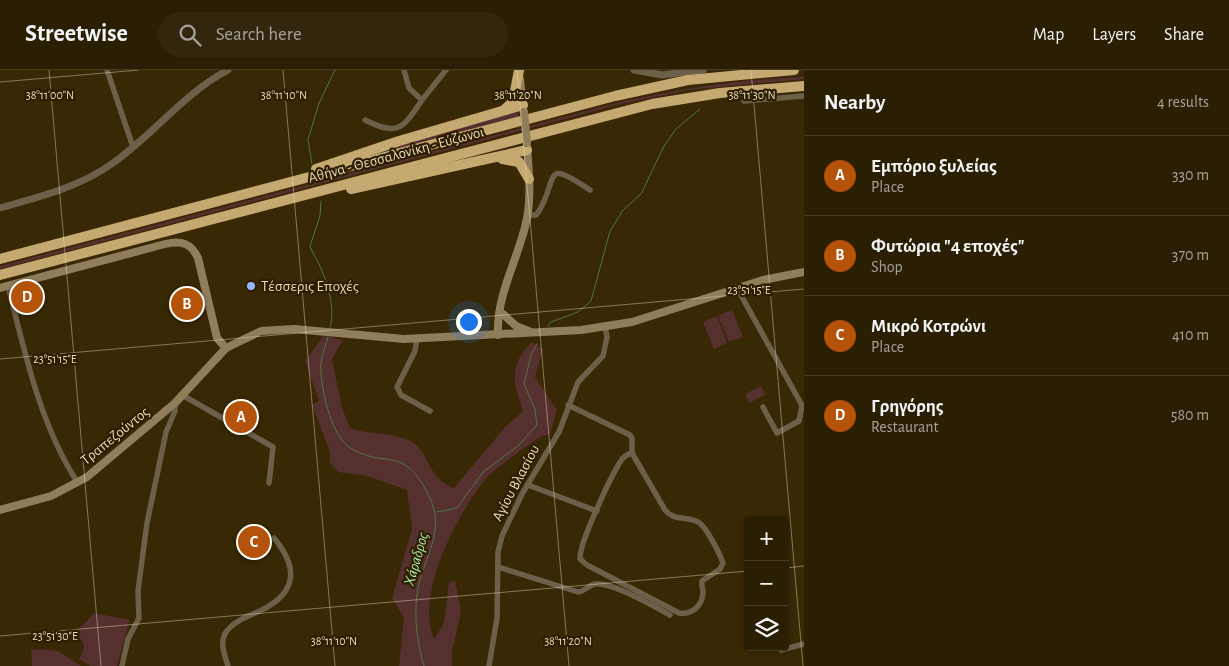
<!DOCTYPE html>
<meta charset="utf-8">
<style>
:root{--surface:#2a1e03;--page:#32270d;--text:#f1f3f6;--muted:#a5a29a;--line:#463c25;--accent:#b45309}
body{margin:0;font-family:"Alegreya Sans",sans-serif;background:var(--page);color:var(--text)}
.controls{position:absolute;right:15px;bottom:15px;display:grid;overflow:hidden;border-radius:5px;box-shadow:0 1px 4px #0004}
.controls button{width:45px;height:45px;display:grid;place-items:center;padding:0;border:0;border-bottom:1px solid var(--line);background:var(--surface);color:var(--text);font:25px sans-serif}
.you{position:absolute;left:468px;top:251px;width:18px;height:18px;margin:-12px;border:4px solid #fff;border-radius:50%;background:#1a73e8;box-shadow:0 0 0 8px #1a73e833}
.badge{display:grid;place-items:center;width:32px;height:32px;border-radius:50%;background:var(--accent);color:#fff;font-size:16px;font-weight:700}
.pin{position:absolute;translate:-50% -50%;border:2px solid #fff;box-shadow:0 1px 5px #0006}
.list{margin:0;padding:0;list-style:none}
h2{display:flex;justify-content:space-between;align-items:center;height:65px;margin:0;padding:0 20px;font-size:21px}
h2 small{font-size:16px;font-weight:400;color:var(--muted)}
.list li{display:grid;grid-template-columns:32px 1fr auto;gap:15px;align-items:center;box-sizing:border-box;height:80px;padding:0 20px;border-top:1px solid var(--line)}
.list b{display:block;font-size:19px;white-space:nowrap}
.list p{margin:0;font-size:16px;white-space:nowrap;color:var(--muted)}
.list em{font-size:16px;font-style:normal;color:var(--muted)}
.icon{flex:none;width:28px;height:28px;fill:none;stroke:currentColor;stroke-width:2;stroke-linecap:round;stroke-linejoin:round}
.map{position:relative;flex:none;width:804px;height:596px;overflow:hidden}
header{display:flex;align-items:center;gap:30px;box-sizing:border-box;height:70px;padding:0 25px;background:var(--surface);border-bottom:1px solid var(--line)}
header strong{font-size:24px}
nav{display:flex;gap:28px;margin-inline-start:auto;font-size:18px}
.search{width:350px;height:45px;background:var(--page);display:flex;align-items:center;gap:12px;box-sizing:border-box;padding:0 18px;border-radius:28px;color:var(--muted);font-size:19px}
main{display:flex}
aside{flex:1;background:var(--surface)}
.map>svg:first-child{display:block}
</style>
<header>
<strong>Streetwise</strong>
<div class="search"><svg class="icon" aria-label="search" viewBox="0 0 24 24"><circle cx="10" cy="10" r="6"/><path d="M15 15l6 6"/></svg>Search here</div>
<nav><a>Map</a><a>Layers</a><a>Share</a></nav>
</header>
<main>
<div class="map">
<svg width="804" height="596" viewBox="0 0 804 596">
<rect width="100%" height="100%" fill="#382804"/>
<g fill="#56302e">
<path d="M804 7V9L689 20 617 35 0 199V196L616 33C678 19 740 9 804 7Z"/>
<polygon points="518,41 518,48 331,96"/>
<polygon points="732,240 743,267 729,272 718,246"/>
<polygon points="717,246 727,273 714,279 703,252"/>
<path d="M323 266 343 270 332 289 342 338 350 358C369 365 392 362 411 371 429 380 427 409 454 418L506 356 523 341C513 312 508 296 532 272L543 279 535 307 557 340 550 364 540 367C525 378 494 398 483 412 456 447 415 526 434 569L444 553 449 513 455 510 461 542 452 582V596H399L404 548 392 528 412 459 407 420 367 406 338 402 330 392V382L312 335 319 331 305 291Z"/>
<polygon points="761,316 765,325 749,333 745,324"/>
<polygon points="94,543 130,550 117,596 90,596 79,589 84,577 82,570 65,566 82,556"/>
<polygon points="40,579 58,581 81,596 32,596 31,580"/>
</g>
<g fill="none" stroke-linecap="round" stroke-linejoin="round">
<g stroke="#4c764b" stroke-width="1">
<polyline points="312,94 308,70 319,33 335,0"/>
<path d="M321 131 320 146 310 176C312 183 316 188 319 194 327 212 336 238 330 257"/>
<polyline points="548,256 551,252 578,242 591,231 610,161 623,140 641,124 664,76 676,59 700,39"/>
<path d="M328 267C326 275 322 284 321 293 319 313 331 366 349 377 387 401 402 372 429 426 447 463 422 488 417 524 414 549 417 572 424 596"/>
<polyline points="437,442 457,438 484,401 518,376 537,355 535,339 524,314 531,285 537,274"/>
</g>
<g stroke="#6c604a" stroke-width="5.5">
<polyline points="107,0 133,77"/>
<polyline points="404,0 409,18 422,30 446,0"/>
<polyline points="744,31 804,26"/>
<path d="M365 50C399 67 403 58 422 30"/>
<path d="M528 145H536L539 141C559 107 542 88 590 120"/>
<path d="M8 216C25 283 40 355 78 413"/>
<polyline points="737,218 804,339"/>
<polyline points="417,268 415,281 397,317 401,325 430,341"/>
<polyline points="182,325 273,377 269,413"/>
<path d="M568 335 630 365 632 368V383L665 440C674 451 686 446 698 452 706 456 720 484 723 493L720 499 702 511C701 515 703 518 703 523 702 536 692 545 679 543L587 495 580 489C579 473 612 404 622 389 625 386 627 384 632 383"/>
<polyline points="763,337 777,363 799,351 802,335"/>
<polyline points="528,415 597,441"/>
<path d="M498 497 578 522C585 521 589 515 595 514 611 511 655 537 670 545"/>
<polyline points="781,580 804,574"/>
<polyline points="122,596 128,569 139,548 138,521 147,453 166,362 175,341 175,333"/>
<path d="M228 596C225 586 219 572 226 562 236 548 255 545 269 536 300 517 294 492 274 468"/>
<polyline points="489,596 497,548 498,482 502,466 522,424 559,362 578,312 603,286 607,267 605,257"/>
</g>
<g stroke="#6c604a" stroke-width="7">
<polyline points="634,0 662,5 703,0"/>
<path d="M0 138C39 127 80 117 113 93 154 64 183 24 228 0"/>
</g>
<g stroke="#907e5b" stroke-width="8">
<polyline points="520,9 523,40"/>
<path d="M0 218 165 174C181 170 191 173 198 188L217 268 226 278"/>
<polyline points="503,244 516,256 531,262"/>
<path d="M498 265C496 227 516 193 525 157 532 131 529 104 527 77"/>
<polyline points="0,440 51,426 87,407 175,333 226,278 261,261 294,259 404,269 581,260 632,252 763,210 804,202"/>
</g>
<g stroke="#c6a971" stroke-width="10">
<polyline points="505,39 513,32 519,0"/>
<polyline points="502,89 519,92 529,109"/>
<polyline points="316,99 399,71 523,35"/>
<polyline points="351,119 527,80"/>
<polyline points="0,189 615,26 688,10 794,0"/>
<polyline points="0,205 652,34 720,23 804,16"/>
</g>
<polyline stroke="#907e5b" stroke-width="8" points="524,42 527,73"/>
</g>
<path fill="none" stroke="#ebdbbb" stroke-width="1" stroke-opacity="0.45" d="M49 0 101 596M283 0 335 596M517 0 569 596M751 0 803 596M0 12 139 0M0 289 804 219M785 498 804 496M0 566 748 501"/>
<circle fill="#94b7fd" stroke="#2e1e00" stroke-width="2" cx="251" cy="216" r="5"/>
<g text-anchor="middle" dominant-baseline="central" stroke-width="4.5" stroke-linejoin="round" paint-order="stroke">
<g font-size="15" fill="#ebdbbb" stroke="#2e1e00">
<text transform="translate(396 85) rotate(-15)">Αθήνα - Θεσσαλονίκη - Εύζωνοι</text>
<text transform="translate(115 366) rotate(-39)">Τραπεζούντος</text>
<text transform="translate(516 413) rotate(-62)">Αγίου Βλασίου</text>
</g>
<g font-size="15" fill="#ebdbbb" stroke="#2e1e00" text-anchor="start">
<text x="261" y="216">Τέσσερις Εποχές</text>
</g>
<g font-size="16" font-style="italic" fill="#a9e9a6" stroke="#2e1e00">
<text transform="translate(416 489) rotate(-74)">Χάραδρος</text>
</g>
</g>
<g font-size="12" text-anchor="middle" fill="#ebdbbb" stroke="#2e1e00" stroke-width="4.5" stroke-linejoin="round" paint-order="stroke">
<text x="50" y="29">38°11'00"N</text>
<text x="284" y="29">38°11'10"N</text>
<text x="518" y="29">38°11'20"N</text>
<text x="752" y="29">38°11'30"N</text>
<text x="749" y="224">23°51'15"E</text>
<text x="55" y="293">23°51'15"E</text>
<text x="55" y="570">23°51'30"E</text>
<text x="334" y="575">38°11'10"N</text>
<text x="568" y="575">38°11'20"N</text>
</g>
</svg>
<div class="controls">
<button>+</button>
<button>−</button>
<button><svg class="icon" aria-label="layers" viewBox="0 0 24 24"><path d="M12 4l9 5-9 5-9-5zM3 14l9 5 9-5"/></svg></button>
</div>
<div class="you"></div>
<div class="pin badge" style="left:241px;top:347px">A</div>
<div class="pin badge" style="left:187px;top:234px">B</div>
<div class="pin badge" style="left:254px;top:472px">C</div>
<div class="pin badge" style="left:27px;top:227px">D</div>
</div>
<aside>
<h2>Nearby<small>4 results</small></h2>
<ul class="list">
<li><span class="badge">A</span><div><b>Εμπόριο ξυλείας</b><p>Place</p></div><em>330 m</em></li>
<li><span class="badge">B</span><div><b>Φυτώρια &quot;4 εποχές&quot;</b><p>Shop</p></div><em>370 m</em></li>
<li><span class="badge">C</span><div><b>Μικρό Κοτρώνι</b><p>Place</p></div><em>410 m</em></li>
<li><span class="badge">D</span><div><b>Γρηγόρης</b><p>Restaurant</p></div><em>580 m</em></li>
</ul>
</aside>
</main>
